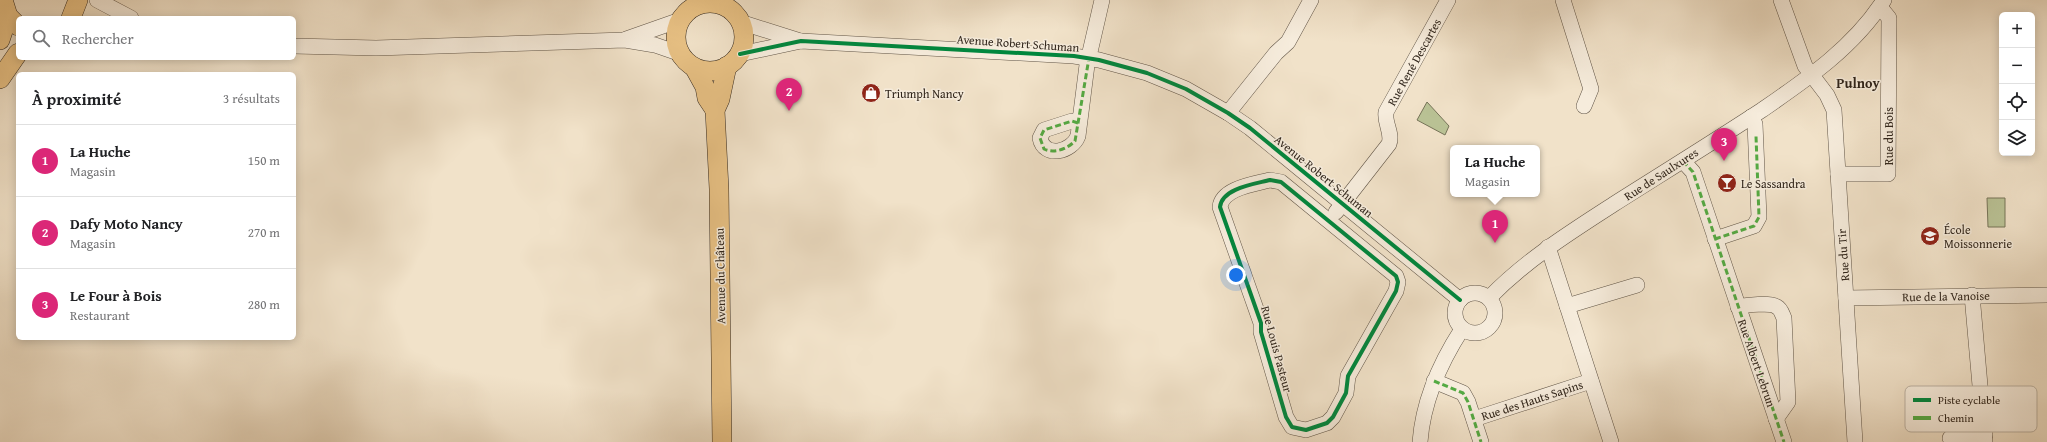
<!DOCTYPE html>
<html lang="fr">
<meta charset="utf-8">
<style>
:root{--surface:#fff;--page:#f6f6f6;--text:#202124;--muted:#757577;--line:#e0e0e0;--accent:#db2777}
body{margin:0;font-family:"Gentium Book Plus",serif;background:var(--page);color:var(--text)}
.controls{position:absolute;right:12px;top:12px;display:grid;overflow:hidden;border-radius:6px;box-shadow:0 2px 10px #0003}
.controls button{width:36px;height:36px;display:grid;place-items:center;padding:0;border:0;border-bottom:1px solid var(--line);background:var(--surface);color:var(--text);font:20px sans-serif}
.you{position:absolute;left:1236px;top:275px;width:14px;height:14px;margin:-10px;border:3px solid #fff;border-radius:50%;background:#1a73e8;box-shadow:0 0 0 6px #1a73e833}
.badge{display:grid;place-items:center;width:26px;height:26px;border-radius:50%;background:var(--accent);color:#fff;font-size:13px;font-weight:700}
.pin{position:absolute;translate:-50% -33px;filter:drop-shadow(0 1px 2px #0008)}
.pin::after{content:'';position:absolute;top:21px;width:14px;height:12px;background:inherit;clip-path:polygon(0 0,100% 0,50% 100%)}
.popup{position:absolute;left:1450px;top:145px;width:90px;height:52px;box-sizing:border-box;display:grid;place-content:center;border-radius:6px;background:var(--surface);filter:drop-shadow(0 1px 3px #0005);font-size:13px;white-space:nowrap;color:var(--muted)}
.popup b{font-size:15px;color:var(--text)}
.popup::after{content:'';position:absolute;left:50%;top:100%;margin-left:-8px;border:8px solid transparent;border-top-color:var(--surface)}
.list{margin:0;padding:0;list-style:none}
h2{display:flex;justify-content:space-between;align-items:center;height:52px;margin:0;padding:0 16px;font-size:17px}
h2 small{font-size:13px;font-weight:400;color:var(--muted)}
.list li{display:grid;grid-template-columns:26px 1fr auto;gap:12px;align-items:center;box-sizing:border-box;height:72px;padding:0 16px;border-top:1px solid var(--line)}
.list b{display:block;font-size:15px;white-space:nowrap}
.list p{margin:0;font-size:13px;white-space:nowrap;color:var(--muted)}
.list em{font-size:13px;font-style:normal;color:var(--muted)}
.icon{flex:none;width:22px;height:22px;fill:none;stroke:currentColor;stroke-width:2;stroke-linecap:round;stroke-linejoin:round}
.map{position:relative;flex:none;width:2047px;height:442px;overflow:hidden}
.search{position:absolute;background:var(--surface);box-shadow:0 2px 10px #0003;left:16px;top:16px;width:280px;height:44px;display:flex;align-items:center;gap:10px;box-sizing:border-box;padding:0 14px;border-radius:6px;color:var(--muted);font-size:15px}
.panel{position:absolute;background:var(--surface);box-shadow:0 2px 10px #0003;left:16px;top:72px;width:280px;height:268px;border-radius:6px}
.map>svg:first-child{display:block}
</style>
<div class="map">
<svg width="2047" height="442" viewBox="0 0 2047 442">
<rect width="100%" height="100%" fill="#f1e2c9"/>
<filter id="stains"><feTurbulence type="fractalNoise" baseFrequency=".005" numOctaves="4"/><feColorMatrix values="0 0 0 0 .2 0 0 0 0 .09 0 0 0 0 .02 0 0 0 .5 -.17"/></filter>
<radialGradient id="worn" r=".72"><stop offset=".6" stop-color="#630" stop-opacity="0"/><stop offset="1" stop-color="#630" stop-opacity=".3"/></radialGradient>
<g fill="#bac396" stroke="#767459">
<polygon points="1427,102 1449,126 1445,135 1417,120"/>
<polygon points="1987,198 2005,198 2005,227 1988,227"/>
</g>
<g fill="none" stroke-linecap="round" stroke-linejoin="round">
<defs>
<g id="minor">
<polyline points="97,0 131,18"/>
<polyline points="1563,0 1591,89 1584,106"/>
<polyline points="1781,0 1805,66 1827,95 1834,110 1855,442"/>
<polyline points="740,22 800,41"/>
<polyline points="626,39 680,20"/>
<polyline points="294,46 376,48 625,40 655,45 681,54"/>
<polyline points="740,54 801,41 1074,56 1099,60 1147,73 1186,89 1228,113 1250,128 1460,300"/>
<polyline points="1228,113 1276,53 1288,42 1311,0"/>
<path d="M1078 123 1072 121 1044 130 1040 138C1044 159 1072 152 1078 136L1087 65 1102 0"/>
<polyline points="1683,161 1693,172 1784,442"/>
<polyline points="1838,174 1888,174 1889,18 1880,7"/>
<path d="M1270 180 1281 182 1396 276 1398 282 1396 291 1348 376 1346 393 1333 417 1327 423 1306 430 1292 427 1286 417 1261 332V323L1220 207C1222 188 1255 184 1270 180Z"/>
<path d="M1336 212 1389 144C1393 133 1384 123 1386 112L1448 0"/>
<polyline points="1715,239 1754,226 1759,217 1755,124 1751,117"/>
<polyline points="1548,247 1611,442"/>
<circle cx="1475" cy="313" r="20"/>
<polyline points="1972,295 1985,442"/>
<path d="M1489 298C1526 260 1569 233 1614 204 1663 173 1713 142 1762 110 1807 79 1854 47 1884 0"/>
<polyline points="1846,298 2047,295"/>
<polyline points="1567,306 1637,285"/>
<path d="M1738 307C1746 305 1771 302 1777 307 1781 309 1782 314 1784 318L1788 402 1776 419"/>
<polyline points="1434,381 1463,393 1468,402 1481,442"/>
<polyline points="1474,419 1591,381"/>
<polyline points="1950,438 1985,435"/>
<path d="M1420 442C1423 401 1440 363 1462 329"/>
</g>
<g id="major">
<polyline points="3,0 8,16 18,26"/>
<circle cx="710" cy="37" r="34"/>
<polyline points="71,18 78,0"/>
<polyline points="0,40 8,16"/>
<polyline points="694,67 705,87 707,98 715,110"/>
<polyline points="0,79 18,53"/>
<polyline points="722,442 719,189 715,110 720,99 727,66"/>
</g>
</defs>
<use href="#minor" stroke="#615547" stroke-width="16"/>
<use href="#major" stroke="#31261c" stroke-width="20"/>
<use href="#minor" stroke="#f6ecdc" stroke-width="15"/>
<use href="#major" stroke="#e8c184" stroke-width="19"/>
<g stroke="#54aa43" stroke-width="3" stroke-dasharray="6 3" stroke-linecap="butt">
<path d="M1078 123 1072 121 1044 130 1040 138 1044 149C1054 154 1067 149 1075 141L1089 58"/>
<polyline points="1683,161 1693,172 1784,442"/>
<polyline points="1715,239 1754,226 1759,217 1756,136"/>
<polyline points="1434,381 1463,393 1468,402 1481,442"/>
</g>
<defs>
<g id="cycleway">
<polyline points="740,54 801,41 1074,56 1099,60 1147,73 1186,89 1228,113 1250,128 1460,300"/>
<path d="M1270 180 1281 182 1396 276 1398 282 1396 291 1348 376 1346 393 1333 417 1327 423 1306 430 1292 427 1286 417 1261 332V323L1220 207C1222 188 1255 184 1270 180Z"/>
</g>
</defs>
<use href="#cycleway" stroke="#f6ecdc" stroke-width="6"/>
<use href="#cycleway" stroke="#00873e" stroke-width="4"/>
</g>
<defs>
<symbol id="shop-disc" viewBox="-11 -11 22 22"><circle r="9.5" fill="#8f2418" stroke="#f6ecdc"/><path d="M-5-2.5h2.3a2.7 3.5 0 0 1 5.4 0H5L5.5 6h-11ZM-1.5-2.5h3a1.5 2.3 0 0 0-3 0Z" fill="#fff"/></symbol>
<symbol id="bar-disc" viewBox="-11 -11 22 22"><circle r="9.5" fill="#8f2418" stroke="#f6ecdc"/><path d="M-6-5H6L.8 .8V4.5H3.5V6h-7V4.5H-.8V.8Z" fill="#fff"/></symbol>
<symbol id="school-disc" viewBox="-11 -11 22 22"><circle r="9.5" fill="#8f2418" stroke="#f6ecdc"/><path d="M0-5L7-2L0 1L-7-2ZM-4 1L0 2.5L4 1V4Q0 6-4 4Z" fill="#fff"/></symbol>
</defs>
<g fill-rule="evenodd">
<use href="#shop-disc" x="860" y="82" width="22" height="22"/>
<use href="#bar-disc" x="1716" y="172" width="22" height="22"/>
<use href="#school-disc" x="1919" y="225" width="22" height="22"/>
</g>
<g text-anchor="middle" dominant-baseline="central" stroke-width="3" stroke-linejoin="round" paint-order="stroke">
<g font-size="12" fill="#31261c" stroke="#f6ecdc">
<text transform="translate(1018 43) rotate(4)">Avenue Robert Schuman</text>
<text transform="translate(1414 62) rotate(-61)">Rue René Descartes</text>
<text transform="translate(1888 136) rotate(-90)">Rue du Bois</text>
<text transform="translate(1661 174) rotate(-33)">Rue de Saulxures</text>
<text transform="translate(1324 176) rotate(39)">Avenue Robert Schuman</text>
<text transform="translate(1843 255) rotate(-94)">Rue du Tir</text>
<text transform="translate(720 276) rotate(-91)">Avenue du Château</text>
<text transform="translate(1946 296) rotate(-1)">Rue de la Vanoise</text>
<text transform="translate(1277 349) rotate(75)">Rue Louis Pasteur</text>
<text transform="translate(1757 363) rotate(71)">Rue Albert Lebrun</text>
<text transform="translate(1532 400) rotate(-18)">Rue des Hauts Sapins</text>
</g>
<g font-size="12" fill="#31261c" stroke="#f6ecdc" text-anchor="start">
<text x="885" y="93">Triumph Nancy</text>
<text x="1741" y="183">Le Sassandra</text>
<text x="1944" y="229">École<tspan x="1944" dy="14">Moissonnerie</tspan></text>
</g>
<g font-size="14" font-weight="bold" fill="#31261c" stroke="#f6ecdc">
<text x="1858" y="83">Pulnoy</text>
</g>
</g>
<rect x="1905" y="386" width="132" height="46" rx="6" fill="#f6ecdc" stroke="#bbb1a2" stroke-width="1"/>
<rect x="1913" y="398" width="18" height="4" fill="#00873e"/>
<rect x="1913" y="416" width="18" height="4" fill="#54aa43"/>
<g font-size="11" fill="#31261c">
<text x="1938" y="404">Piste cyclable</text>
<text x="1938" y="422">Chemin</text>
</g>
<rect width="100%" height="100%" filter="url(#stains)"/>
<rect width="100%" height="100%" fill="url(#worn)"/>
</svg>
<div class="controls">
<button>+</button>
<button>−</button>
<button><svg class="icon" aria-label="locate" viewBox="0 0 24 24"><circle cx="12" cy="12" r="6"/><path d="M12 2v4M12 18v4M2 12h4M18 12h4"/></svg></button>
<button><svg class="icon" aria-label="layers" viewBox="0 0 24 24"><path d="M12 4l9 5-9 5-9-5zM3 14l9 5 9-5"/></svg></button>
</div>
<div class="you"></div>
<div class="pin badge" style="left:1495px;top:243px">1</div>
<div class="popup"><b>La Huche</b>Magasin</div>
<div class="pin badge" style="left:789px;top:111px">2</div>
<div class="pin badge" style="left:1724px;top:161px">3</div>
<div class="search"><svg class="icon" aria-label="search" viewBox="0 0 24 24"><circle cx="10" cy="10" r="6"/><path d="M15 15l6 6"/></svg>Rechercher</div>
<section class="panel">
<h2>À proximité<small>3 résultats</small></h2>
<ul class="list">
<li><span class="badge">1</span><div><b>La Huche</b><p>Magasin</p></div><em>150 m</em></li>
<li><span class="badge">2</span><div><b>Dafy Moto Nancy</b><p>Magasin</p></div><em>270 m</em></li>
<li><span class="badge">3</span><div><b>Le Four à Bois</b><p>Restaurant</p></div><em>280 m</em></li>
</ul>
</section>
</div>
